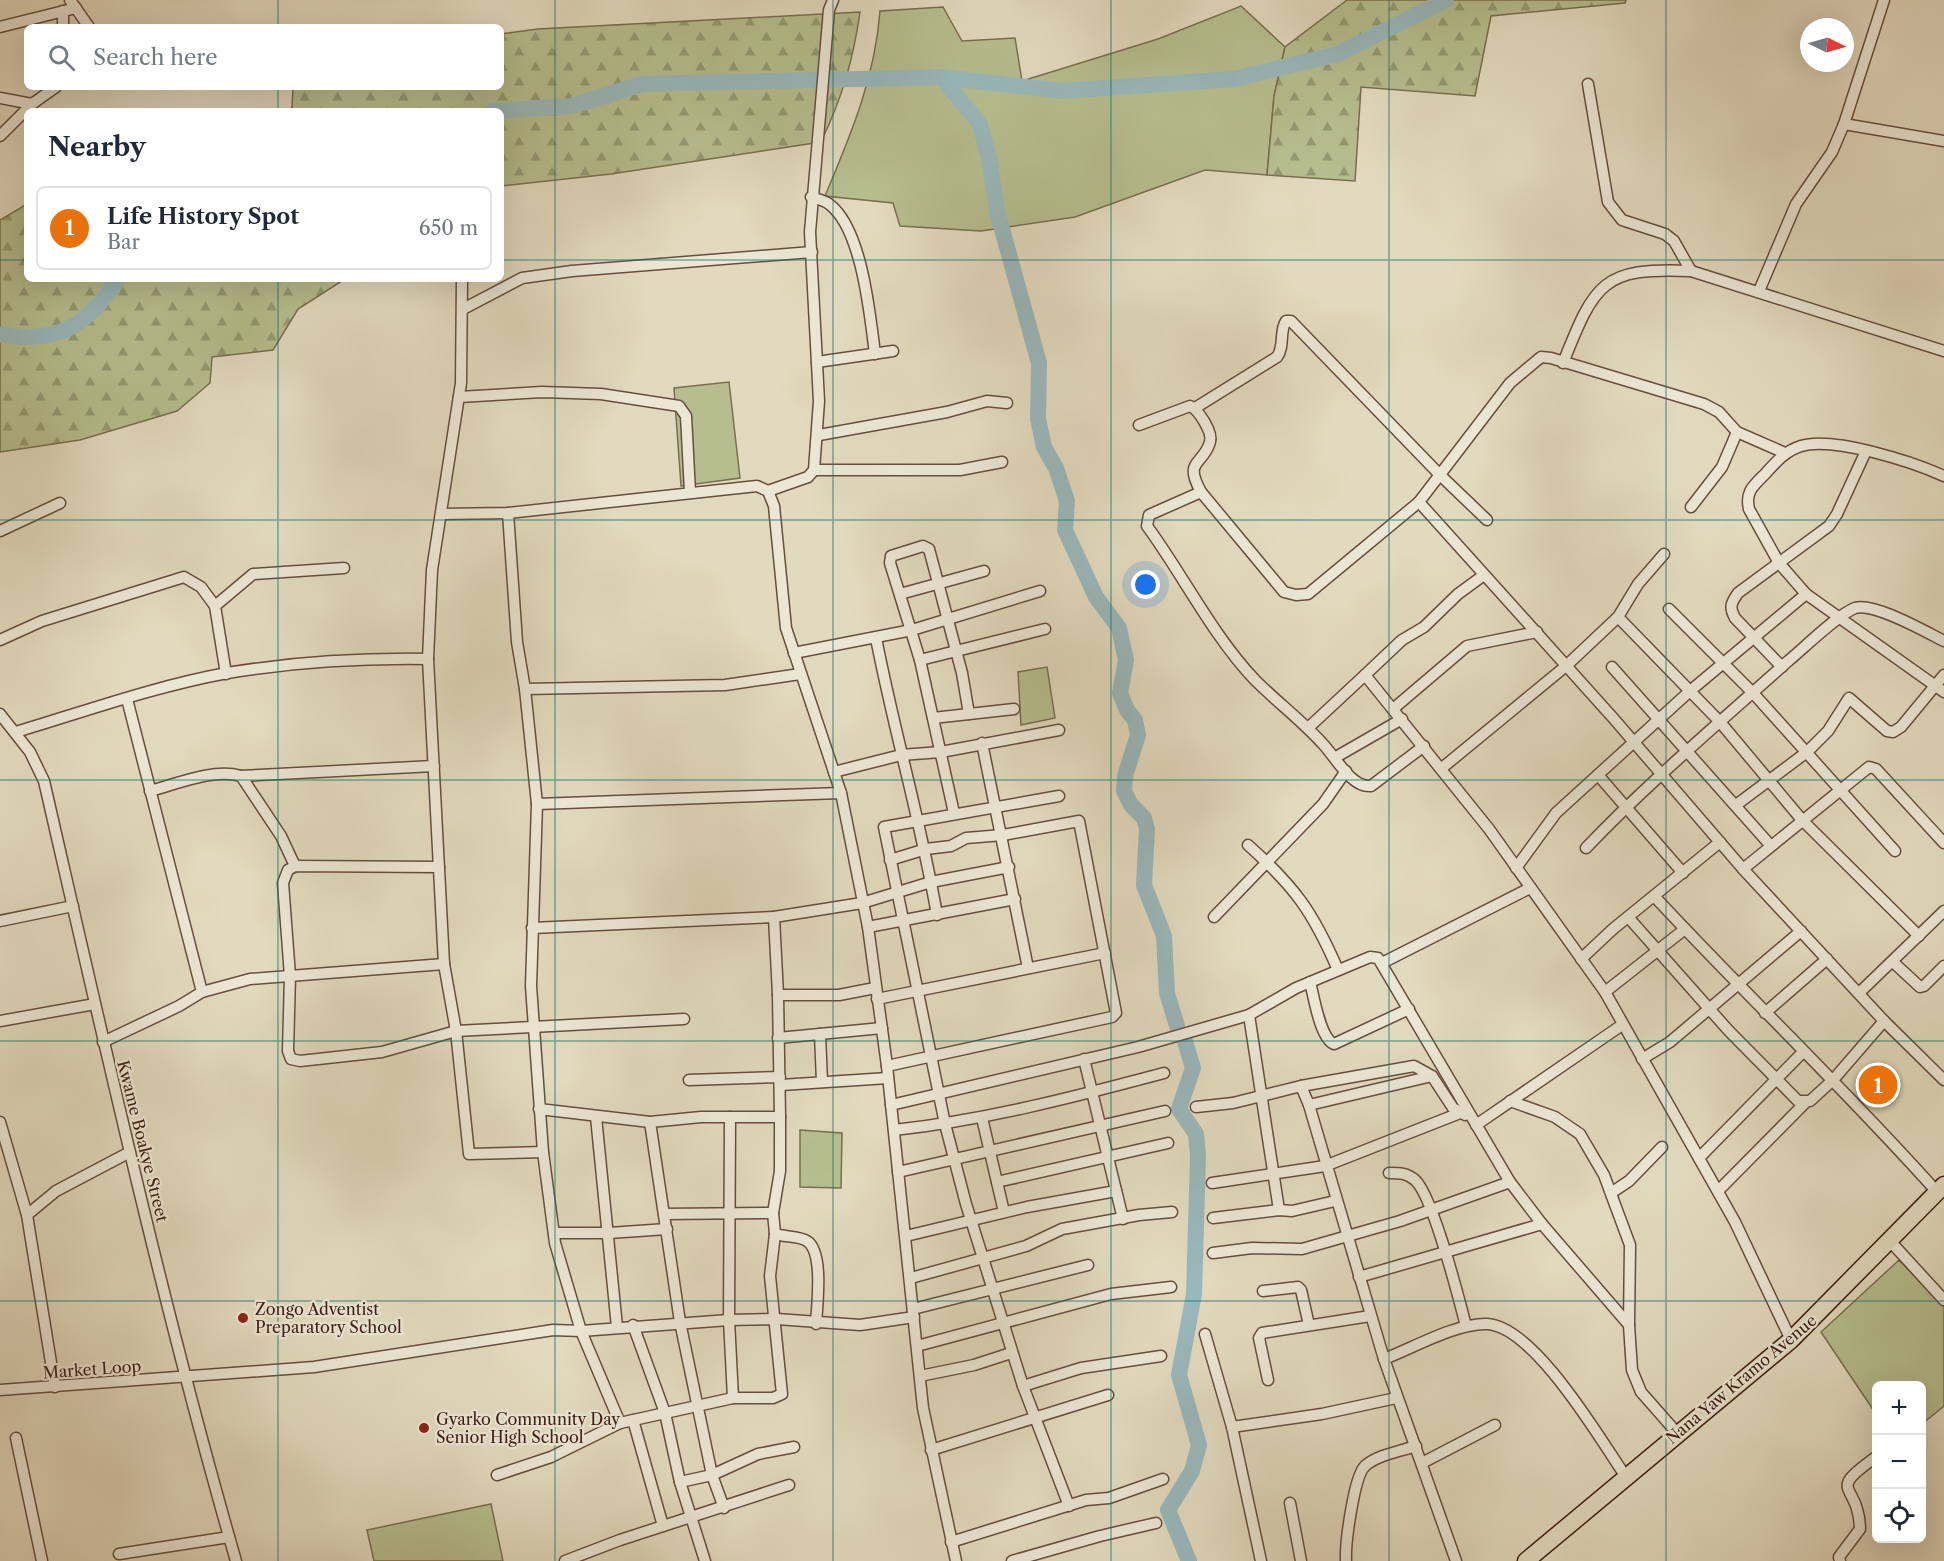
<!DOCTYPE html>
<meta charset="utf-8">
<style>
:root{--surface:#fff;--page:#f2f2f3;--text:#1f2937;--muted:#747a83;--line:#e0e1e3;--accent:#8f2418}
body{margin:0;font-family:"Libre Caslon Text",serif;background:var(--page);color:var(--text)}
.controls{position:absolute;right:18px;bottom:18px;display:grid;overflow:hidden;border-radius:9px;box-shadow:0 6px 24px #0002}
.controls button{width:54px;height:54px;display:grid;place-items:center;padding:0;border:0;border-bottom:2px solid var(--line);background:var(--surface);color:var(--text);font:30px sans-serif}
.compass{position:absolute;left:1800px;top:18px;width:54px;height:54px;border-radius:50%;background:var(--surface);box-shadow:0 6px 24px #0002;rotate:95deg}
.you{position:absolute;left:1146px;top:585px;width:21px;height:21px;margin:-15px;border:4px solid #fff;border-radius:50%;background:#1a73e8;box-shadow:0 0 0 9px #1a73e833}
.badge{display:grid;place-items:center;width:39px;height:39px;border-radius:50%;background:var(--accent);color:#fff;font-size:20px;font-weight:700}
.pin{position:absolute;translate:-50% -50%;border:3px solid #fff;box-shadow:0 2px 6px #0006}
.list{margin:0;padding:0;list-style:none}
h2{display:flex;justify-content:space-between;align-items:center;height:78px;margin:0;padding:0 24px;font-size:26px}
h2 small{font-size:20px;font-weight:400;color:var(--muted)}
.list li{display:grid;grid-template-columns:39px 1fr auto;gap:18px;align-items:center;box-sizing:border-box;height:84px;margin:0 12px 12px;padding:0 12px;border:2px solid var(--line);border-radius:9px}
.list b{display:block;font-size:22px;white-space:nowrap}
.list p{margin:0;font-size:20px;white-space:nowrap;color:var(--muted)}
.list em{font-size:20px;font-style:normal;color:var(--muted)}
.icon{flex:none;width:33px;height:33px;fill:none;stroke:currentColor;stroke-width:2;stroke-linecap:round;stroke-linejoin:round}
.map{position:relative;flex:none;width:1944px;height:1561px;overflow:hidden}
.search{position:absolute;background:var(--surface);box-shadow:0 6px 24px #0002;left:24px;top:24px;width:480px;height:66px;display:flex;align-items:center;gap:15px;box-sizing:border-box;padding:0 21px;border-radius:9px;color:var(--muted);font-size:22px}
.panel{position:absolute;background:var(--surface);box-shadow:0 6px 24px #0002;left:24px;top:108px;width:480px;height:174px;border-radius:9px}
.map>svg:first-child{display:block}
</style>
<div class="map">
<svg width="1944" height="1561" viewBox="0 0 1944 1561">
<defs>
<pattern id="forest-firs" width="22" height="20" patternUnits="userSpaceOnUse" patternTransform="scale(1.5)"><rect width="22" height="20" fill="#b6be8f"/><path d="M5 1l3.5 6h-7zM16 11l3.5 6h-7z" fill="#959a73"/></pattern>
</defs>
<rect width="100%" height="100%" fill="#e2dabe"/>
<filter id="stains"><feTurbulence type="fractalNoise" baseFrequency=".00333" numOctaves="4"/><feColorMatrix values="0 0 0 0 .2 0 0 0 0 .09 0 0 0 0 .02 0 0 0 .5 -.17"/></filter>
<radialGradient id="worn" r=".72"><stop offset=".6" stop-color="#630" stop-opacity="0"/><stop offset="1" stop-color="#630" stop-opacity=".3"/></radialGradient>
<g fill="#b6be8f" stroke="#7a6e50" stroke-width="1.5">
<path d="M1241 6 1285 47 1274 96 1267 175 1205 170 1075 217 981 231 900 226 893 203 825 196C851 134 875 78 880 11L943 7 962 41 1015 38 1022 81 1158 39Z"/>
<polygon points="729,382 740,478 681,486 674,388"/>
<polygon points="1047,667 1055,718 1021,725 1018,672"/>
<polygon points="800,1130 842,1133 841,1188 800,1187"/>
<polygon points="1899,1260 1944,1307 1944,1406 1922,1424 1922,1386 1876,1386 1876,1414 1821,1332"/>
<polygon points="491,1504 503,1561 374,1561 367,1530"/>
</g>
<g fill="url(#forest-firs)" stroke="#7a6e50" stroke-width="1.5">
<polygon points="1347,0 1626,0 1625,3 1491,16 1475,96 1361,87 1355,181 1267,175 1274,96 1285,47"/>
<path d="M860 12C853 61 842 98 821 142L611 174 501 186V111H284L292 108 293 87H501V34L538 29Z"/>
<polygon points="27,204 27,279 345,279 298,309 273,350 212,357 210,383 177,411 80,440 0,452 0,220"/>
</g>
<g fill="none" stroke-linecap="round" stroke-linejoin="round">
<g stroke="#99b8bc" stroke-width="16">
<polyline points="941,77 980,124 989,158 997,211 1039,363 1038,419 1044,447 1056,468 1067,501 1065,530 1096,597 1119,628 1126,660 1120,693 1127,710 1135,720 1138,735 1125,776 1124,791 1131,805 1144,818 1147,829 1144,885 1164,936 1167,993 1177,1026"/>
<polyline points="493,111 572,106 642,84 941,77 1061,91 1234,79 1338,54 1446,0"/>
<path d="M0 335C58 343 86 328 118 279"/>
<polyline points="1184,1038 1193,1068 1179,1109 1196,1134 1198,1156 1194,1294 1179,1375 1199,1445 1192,1471 1168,1510 1189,1561"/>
</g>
<defs>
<g id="street">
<polyline points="70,0 89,27"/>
<polyline points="63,11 63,27"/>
<polyline points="0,27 76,8"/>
<polyline points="1588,84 1608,202 1622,220 1665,234 1674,241 1691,271"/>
<polyline points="0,98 32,104"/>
<polyline points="1844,124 1944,141"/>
<polyline points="0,136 32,104 56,87"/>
<path d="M811 197C816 199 824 200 829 204 862 228 870 315 875 354"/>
<polyline points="462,279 461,383 432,570 428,659 444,964 456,1031 469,1154 543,1152"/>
<polyline points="1759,291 1796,204 1832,152 1844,124 1884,0"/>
<polyline points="463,309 522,278 572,271 812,252"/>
<polyline points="817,362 893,351"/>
<path d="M1563 363C1595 283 1602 267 1691 271L1944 351"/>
<polyline points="459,397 542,392 601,394 679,406 686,416 690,492"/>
<path d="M1195 408 1277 357C1285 346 1279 331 1286 321H1291L1440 475 1487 520"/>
<path d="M1139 425 1190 406C1198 409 1213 432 1210 442 1203 466 1183 459 1201 492"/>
<polyline points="819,435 947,412 987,401 1007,403"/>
<polyline points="814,470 960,470 1002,462"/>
<path d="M1944 476C1913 462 1833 436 1801 446 1785 451 1776 462 1765 474 1753 486 1745 492 1749 509L1779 563 1806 594 1944 692"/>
<polyline points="768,491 808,477 814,470 819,401 810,232 829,10 833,0"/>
<polyline points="1419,502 1614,719 1743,869 1884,1021 1944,1080"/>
<polyline points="1691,507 1722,467 1737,432"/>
<polyline points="442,514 508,513 757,486 768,491 774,506 786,628 841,793 868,927 887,1066 923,1408 956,1561"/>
<polyline points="0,531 60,503"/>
<polyline points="1484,575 1458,594 1424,627 1402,640 1365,675 1489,829 1605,992 1735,1222 1791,1340"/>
<polyline points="900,594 984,571"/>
<polyline points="215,606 253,574 344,568"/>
<polyline points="1669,609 1753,693 1895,851"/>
<polyline points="1618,617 1720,722 1802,820 1919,936"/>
<path d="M876 638C894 731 921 822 937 915"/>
<polyline points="0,640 42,621 184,577 201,587 215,606 226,674"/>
<polyline points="794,653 912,630 1040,591"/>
<polyline points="920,660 1045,629"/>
<polyline points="1612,667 1771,846"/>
<path d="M1782 667 1735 618C1729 607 1731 603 1738 593L1829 526 1837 514 1866 451"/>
<polyline points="525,689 725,685 800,674"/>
<polyline points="127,699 202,992"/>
<polyline points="1393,709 1467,646 1537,632"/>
<path d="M0 714 30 752 44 781C104 1042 162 1304 236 1561"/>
<polyline points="933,718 1014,709"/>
<polyline points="1308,728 1365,675"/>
<path d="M16 732C86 711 156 686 227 673 294 662 361 658 428 659"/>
<polyline points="982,743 1028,968"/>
<path d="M1424 746 1371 786C1351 788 1335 756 1322 743 1301 720 1277 702 1255 680 1213 636 1183 575 1147 526L1149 515 1201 492 1284 592 1296 595 1308 594 1419 502 1510 383 1541 357 1551 358 1704 404 1719 412 1737 432 1785 453"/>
<polyline points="1336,757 1402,719"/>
<polyline points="1442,768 1566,666 1618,617 1638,584 1664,554"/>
<polyline points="834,772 901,755 941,752 1059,730"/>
<polyline points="1598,775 1683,873"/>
<polyline points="241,776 434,766"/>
<path d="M150 791C177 784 213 768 241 776L281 836 295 866"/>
<polyline points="1059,796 884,827 945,1124 966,1204 1023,1386 1069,1506"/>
<polyline points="537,804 841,793"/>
<polyline points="1736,805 1807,752 1828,731 1849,698 1887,731 1893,732 1901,727 1944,675"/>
<polyline points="954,813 920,660 890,563 891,556 923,546 929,549 962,673 969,714"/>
<path d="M1248 845C1295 887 1313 912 1338 970"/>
<path d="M1586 848C1649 782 1719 723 1787 662 1803 649 1837 615 1855 608 1874 602 1926 632 1944 641"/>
<polyline points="439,867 295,866 288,870 283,883 290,976 288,1051 291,1059 300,1061 382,1052 456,1031 684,1019"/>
<polyline points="1516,868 1556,813 1690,691 1806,594"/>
<polyline points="1743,869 1869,767 1876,769 1944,843"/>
<path d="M1654 896C1747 996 1846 1090 1937 1192"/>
<polyline points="774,917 862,903 931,882 1009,867"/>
<polyline points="1214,917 1323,804 1346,771"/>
<polyline points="1628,917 1728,1030 1798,1101 1810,1101 1833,1080 1884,1021"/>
<polyline points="0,921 73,906"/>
<polyline points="868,927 1015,899"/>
<polyline points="532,928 774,917 778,995"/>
<polyline points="1581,959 1613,929 1720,842"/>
<polyline points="1893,962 1920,987 1924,986 1944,966"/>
<polyline points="1382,963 1530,888"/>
<path d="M1310 982C1314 997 1320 1038 1334 1044L1409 1009"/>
<polyline points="1605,992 1685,929"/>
<polyline points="1859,993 1944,911"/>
<polyline points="877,999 1105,953"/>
<polyline points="1765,1013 1827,959"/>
<polyline points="1249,1015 1279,1210"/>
<polyline points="0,1021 95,1004"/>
<polyline points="820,1034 822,1082"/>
<polyline points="778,1038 882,1028"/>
<polyline points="103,1042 179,1006 202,992 250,979 444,964"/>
<polyline points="1084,1059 1123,1219"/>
<polyline points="1642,1059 1670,1042 1801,931"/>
<polyline points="887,1066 1112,1017 1116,1013 1079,821 1003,835 966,838 951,846 926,849 890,860"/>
<polyline points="689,1080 780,1077"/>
<polyline points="781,1085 888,1078"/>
<polyline points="1301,1086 1414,1066 1432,1076 1453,1108 1465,1115"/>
<polyline points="1510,1101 1555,1117 1580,1134 1604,1175 1630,1245 1629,1325"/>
<polyline points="891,1105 1138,1047 1249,1015 1296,988 1370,957 1378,958 1510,1182 1542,1224 1629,1325 1632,1370 1641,1392 1677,1433"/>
<polyline points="1309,1105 1432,1076"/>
<polyline points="1196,1107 1233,1103 1301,1086 1309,1105 1384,1359 1456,1561"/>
<polyline points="539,1109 650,1122 701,1117 780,1117 778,995 839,995 875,988"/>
<polyline points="596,1117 617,1327"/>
<polyline points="730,1117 729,1320 733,1398"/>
<polyline points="982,1118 1004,1212"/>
<polyline points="0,1122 27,1215"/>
<polyline points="650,1122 680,1322 712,1475 724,1508"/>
<polyline points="1476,1125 1622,1025"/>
<path d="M894 1130C986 1120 1074 1097 1164 1073"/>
<polyline points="1699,1158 1803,1052"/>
<polyline points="898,1172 1165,1111"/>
<path d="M1389 1173C1400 1173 1407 1173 1415 1180 1433 1196 1459 1299 1466 1326"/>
<polyline points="997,1182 1168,1143"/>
<polyline points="1212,1183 1325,1166 1460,1113"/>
<polyline points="1718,1191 1805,1103"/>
<polyline points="1611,1193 1629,1181 1662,1147"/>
<polyline points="773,1213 780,1171 780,1117"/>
<path d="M664 1214 773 1213 775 1234C784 1237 800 1236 807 1241 824 1252 817 1305 816 1324"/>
<polyline points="1213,1218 1279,1210 1292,1211 1335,1201"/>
<polyline points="554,1233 609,1233 667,1229"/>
<polyline points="906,1236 1027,1207 1116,1191"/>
<polyline points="1890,1241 1944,1300"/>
<polyline points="1213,1253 1252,1248 1302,1249 1400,1221 1510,1182"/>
<polyline points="1359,1277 1542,1224"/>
<polyline points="911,1278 1026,1246 1062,1229 1139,1215 1172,1212"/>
<polyline points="1263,1291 1298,1287 1301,1290 1309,1325"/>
<polyline points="913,1309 1088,1265"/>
<polyline points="633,1325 665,1413 680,1482 705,1561"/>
<polyline points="1205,1334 1232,1427 1261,1561"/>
<polyline points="917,1346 1111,1294 1171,1287"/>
<path d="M1384 1359C1413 1348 1456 1323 1487 1324 1534 1326 1600 1439 1626 1477"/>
<polyline points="920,1376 974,1365 1011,1353"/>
<polyline points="1268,1380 1259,1338 1262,1333 1370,1316"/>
<polyline points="1023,1386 1081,1368 1161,1356"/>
<polyline points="55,1387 27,1215 56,1191 130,1152"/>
<polyline points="0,1390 314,1367 553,1330 581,1331 729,1320 777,1319 860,1325 914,1317"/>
<polyline points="633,1420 663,1526"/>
<polyline points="620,1423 733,1398 773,1398 782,1394 770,1276 775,1234"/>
<polyline points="1232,1427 1322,1414 1396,1398"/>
<polyline points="16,1438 42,1561"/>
<polyline points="931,1450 1108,1395"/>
<polyline points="1422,1463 1495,1425"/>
<polyline points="497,1475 551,1457 620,1423 581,1331 555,1243 543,1152 531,986 537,804 525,689 517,642 508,513"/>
<polyline points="680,1482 712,1475 758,1454 794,1447"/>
<polyline points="1290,1503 1301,1561"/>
<polyline points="951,1542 1086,1500 1109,1498 1163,1479"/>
<polyline points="119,1554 229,1537"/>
<polyline points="565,1561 620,1540 789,1485"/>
<polyline points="1012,1561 1100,1536 1156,1523"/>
<path d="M1346 1561C1345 1544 1354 1476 1365 1466 1377 1455 1401 1451 1416 1446"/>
<path d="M1840 1561 1839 1557 1860 1529C1859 1481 1824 1494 1876 1457"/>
</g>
<polyline id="primary" points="1526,1561 1791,1340 1944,1185"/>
</defs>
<use href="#street" stroke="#674e3d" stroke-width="13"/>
<use href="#primary" stroke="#3e1f12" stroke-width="19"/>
<use href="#street" stroke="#ece7d5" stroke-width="10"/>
<use href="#primary" stroke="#e2dabe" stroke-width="16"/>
</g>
<path fill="none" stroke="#0f766e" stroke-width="1.5" stroke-opacity="0.55" d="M278 0V27M555 0V1561M833 0V1561M1111 0V1561M1389 0V1561M1666 0V1561M278 87V111M0 260H27M501 260H1944M278 279V1561M0 520H1944M0 780H1944M0 1041H1944M0 1301H1944"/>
<g fill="#8f2418" stroke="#ece7d5" stroke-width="2">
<circle cx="243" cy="1318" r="6"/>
<circle cx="424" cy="1428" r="6"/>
</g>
<g text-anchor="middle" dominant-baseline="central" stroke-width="4.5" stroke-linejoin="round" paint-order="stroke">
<g font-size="16" fill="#3e1f12" stroke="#ece7d5">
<text transform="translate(143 1141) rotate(76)">Kwame Boakye Street</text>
<text transform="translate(92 1369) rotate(-4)">Market Loop</text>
<text transform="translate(1741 1379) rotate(-40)">Nana Yaw Kramo Avenue</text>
</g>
<g font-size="16" fill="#3e1f12" stroke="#ece7d5" text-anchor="start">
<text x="255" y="1309">Zongo Adventist<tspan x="255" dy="18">Preparatory School</tspan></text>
<text x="436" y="1419">Gyarko Community Day<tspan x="436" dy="18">Senior High School</tspan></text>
</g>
</g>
<rect width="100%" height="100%" filter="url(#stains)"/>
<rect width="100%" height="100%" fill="url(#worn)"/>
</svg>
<div class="controls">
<button>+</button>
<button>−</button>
<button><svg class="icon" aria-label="locate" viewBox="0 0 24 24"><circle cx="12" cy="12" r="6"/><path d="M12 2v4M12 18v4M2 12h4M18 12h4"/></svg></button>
</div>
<svg class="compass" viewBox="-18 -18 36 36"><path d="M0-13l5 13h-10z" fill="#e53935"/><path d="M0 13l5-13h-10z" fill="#747a83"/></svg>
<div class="you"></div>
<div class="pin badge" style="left:1878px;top:1085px;background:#e8710a">1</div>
<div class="search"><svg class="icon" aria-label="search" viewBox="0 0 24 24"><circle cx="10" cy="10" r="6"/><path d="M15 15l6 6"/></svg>Search here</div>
<section class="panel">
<h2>Nearby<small></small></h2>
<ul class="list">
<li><span class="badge" style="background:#e8710a">1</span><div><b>Life History Spot</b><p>Bar</p></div><em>650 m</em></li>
</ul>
</section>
</div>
